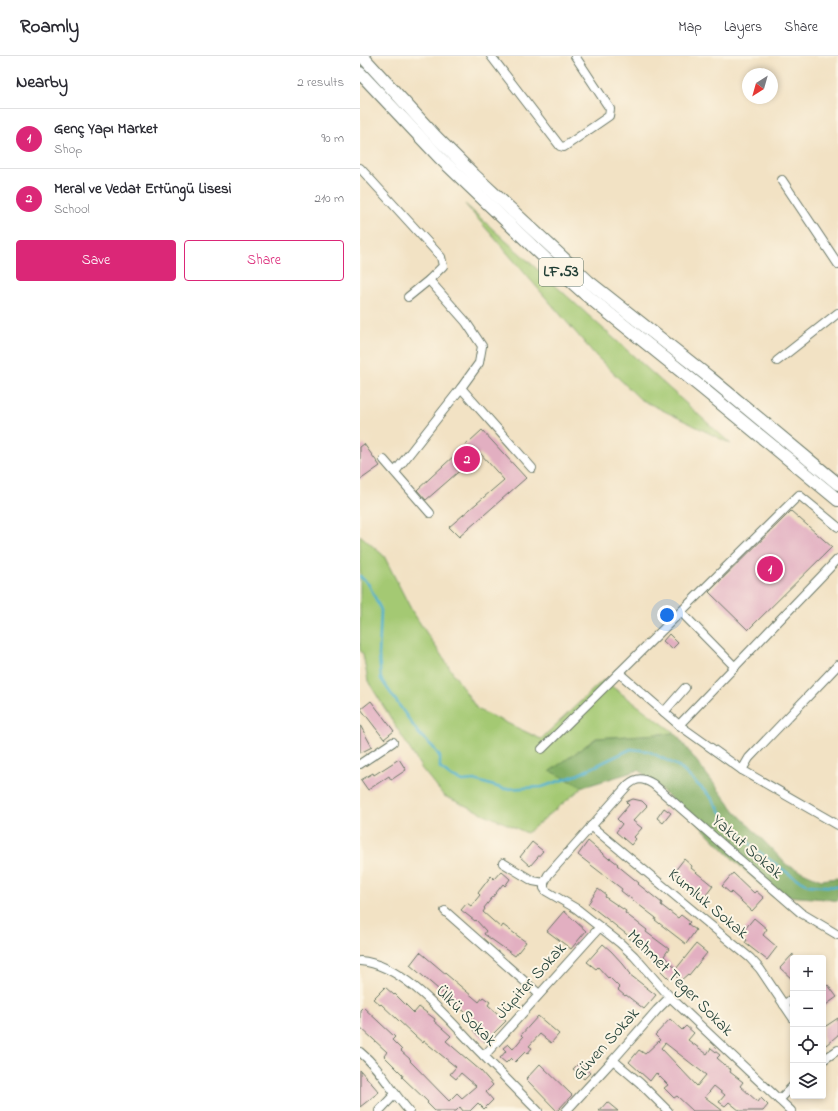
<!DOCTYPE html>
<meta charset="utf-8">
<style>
:root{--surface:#fff;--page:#f2f2f3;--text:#2b2b33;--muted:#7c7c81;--line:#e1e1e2;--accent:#db2777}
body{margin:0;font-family:"Indie Flower",sans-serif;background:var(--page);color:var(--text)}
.controls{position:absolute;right:12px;bottom:12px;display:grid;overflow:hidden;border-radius:4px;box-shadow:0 2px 6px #0003}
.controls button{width:36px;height:36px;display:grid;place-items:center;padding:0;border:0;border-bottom:1px solid var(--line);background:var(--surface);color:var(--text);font:20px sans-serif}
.compass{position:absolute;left:382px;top:12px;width:36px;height:36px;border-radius:50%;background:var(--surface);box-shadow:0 2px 6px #0003;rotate:217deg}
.you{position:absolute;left:307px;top:559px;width:14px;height:14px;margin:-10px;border:3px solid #fff;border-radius:50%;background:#1a73e8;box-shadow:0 0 0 6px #1a73e833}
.badge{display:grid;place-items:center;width:26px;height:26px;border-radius:50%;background:var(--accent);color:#fff;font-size:13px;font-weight:700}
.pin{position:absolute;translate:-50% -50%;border:2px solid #fff;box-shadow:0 1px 4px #0006}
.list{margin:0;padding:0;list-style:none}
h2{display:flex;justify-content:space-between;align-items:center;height:52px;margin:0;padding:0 16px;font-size:17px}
h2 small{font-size:13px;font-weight:400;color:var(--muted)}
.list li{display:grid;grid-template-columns:26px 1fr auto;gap:12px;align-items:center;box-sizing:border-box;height:60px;padding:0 16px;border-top:1px solid var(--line)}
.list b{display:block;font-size:15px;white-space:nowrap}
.list p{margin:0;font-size:13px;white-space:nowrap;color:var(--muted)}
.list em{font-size:13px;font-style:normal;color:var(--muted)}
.actions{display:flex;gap:8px;padding:12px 16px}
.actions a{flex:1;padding:9px 0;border:1px solid var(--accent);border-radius:4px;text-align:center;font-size:14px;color:var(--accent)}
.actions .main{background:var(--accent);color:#fff}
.icon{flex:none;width:22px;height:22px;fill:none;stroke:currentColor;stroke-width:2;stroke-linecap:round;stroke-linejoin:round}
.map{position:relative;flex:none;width:478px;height:1055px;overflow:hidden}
header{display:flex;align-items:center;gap:24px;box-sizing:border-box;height:56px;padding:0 20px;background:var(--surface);border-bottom:1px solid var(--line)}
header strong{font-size:19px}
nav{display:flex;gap:22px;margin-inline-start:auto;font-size:14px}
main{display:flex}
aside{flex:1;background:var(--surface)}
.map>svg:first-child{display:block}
</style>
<header>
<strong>Roamly</strong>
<nav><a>Map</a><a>Layers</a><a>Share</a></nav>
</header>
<main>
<aside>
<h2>Nearby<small>2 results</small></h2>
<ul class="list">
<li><span class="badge">1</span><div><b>Genç Yapı Market</b><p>Shop</p></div><em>90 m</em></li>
<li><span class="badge">2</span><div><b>Meral ve Vedat Ertüngü Lisesi</b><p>School</p></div><em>210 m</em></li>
</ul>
<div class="actions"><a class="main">Save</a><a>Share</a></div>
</aside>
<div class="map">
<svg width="478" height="1055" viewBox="0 0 478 1055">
<rect width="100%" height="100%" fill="#fcf5e5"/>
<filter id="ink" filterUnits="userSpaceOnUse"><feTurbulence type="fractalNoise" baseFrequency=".025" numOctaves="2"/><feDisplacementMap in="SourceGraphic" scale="8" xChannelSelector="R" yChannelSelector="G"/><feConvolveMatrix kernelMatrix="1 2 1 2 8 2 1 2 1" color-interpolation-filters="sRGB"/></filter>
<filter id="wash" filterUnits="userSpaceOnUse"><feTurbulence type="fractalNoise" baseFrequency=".012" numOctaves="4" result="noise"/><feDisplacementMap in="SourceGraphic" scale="16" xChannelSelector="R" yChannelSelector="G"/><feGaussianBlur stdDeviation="0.9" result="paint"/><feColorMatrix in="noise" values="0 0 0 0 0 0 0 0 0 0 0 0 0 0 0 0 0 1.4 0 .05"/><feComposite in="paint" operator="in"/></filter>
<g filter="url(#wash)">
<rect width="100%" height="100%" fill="#f2e2c4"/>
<g fill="#a4c973" stroke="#628354">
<polygon points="105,148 371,388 280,343 236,300"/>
<polygon points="0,479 24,500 52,555 117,653 181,683 243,624 315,677 236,682 191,715 223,731 167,777 84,740 62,713 8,625 3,598 0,594"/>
</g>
<polygon fill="#83ad65" stroke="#51754c" points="315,677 374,754 427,809 461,824 478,822 478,845 466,843 412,839 377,807 323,753 279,714 223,731 190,715 237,682"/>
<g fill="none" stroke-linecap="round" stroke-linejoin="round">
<polyline stroke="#50b1cf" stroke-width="2.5" points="0,520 9,529 21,554 19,600 21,623 59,678 73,691 80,701 80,712 92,721 103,725 114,724 144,733 182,731 217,719 271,693 288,695 318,710 350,740 366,763 395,793 432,820 448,829 478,831"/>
</g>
<g id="blocks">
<g fill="#e2afc1" fill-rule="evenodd">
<polygon points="122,374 166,422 99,481 89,471 144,424 120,397 66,444 57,434"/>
<polygon points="4,388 20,410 0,424 0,391"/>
<polygon points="431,455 472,491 388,574 349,536"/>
<polygon points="309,578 318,587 312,593 303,585"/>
<polygon points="11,645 34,675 24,683 1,653"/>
<polygon points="0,669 12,691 0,697"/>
<polygon points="39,703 46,714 31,724 29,720 8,734 1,724 13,717 14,719"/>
<polygon points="273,743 282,745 287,750 273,765 282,772 274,781 276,783 271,789 256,776 262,768 257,763 269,749 266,746"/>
<polygon points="304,752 311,757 303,767 297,762"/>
<polygon points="228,785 249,803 250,802 258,808 257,809 279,827 278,828 302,847 301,849 318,862 321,859 330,866 328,868 336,874 326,888 295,864 296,862 261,835 262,833 218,799"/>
<polygon points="172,786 183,795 170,810 160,801"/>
<polygon points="324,803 332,810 331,812 353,830 343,843 325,827 326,825 314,816"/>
<polygon points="141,815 150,823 145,830 143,828 124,852 125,853 123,856 141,872 143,869 166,886 155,900 124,878 126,875 116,864 115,865 101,854 107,847 111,850 120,839 118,837 131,820 134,823"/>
<polygon points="373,817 394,837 396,835 404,842 392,855 371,836 370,837 362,830"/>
<polygon points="238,833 246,839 245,841 266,855 265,857 287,874 286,876 309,893 304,900 316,913 336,888 347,897 329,919 328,918 320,925 315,919 310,924 301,915 306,911 269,882 270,881 228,848"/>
<polygon points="204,855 226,875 211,893 187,875"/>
<polygon points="394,862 407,873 403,879 417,891 407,904 385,887 387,884 380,879"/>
<polygon points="243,888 251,895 263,908 270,917 269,918 296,939 284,953 266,939 265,940 258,934 260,932 249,921 248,922 238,911 236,913 227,906"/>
<polygon points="60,896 119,946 123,941 130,946 128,949 146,965 125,986 113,974 119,968 50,909"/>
<polygon points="433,898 433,924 420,912"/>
<polygon points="468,929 477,941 463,951 463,933"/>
<polygon points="25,931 34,939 35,938 54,957 59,951 75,963 74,965 91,980 86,985 121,1015 133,1029 126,1036 133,1044 124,1053 118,1047 110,1055 103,1055 100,1051 96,1055 75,1055 67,1047 68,1046 42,1021 43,1019 24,1000 27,996 0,971 0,954 3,951 35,981 32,984 42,994 41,995 51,1004 50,1005 89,1045 97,1037 102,1042 116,1030 101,1017 96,1023 90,1018 96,1011 64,985 63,987 54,979 21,948 20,949 13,943"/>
<polygon points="178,960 199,978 191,987 180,978 169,990 172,992 167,998 165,996 155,1006 151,1002 146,1007 140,1002 146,995 143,992 148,988 153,993 163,981 161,979"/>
<polygon points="478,962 478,979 466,989 463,985 463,972"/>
<path d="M310 963 322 974 326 970 334 977 328 984 347 998 351 992 360 999 357 1002 371 1014 370 1016 383 1026 380 1030 398 1046 401 1042 408 1049 403 1055H380L369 1046 365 1050 359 1046 365 1039 354 1030 345 1041 363 1055H333L317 1040 314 1042 304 1032 308 1029 296 1017 290 1025 269 1006 279 994 285 998 300 984 295 979ZM305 987 346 1019 337 1030 301 992Z"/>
<polygon points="220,1006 230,1017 224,1023 213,1013"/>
<polygon points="180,1008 212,1039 197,1055 166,1023"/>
<polygon points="0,1014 19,1036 0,1051"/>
<polygon points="247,1046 258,1055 239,1055"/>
</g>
</g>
</g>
<g filter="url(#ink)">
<use href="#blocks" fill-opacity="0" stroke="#697766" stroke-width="1"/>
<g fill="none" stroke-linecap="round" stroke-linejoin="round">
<defs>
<g id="minor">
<polyline points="131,0 200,90 204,91 249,60 250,53 215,0"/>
<polyline points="0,112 81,201 83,210 69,224 106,266 122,290 119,307 101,332 172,412"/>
<polyline points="422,124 478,208"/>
<polyline points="48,241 69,224"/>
<polyline points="417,305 478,257"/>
<polyline points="24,404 70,457"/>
<polyline points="35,416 101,332"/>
<polyline points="321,556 375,611"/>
<polyline points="259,617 319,669 382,714 478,769"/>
<polyline points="304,656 325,632"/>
<polyline points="319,669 478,503"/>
<polyline points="182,693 439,439 478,471"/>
<polyline points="0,708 33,686"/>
<polyline points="382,714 389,702 478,609"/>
<polyline points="231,770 390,902 400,913 433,962"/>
<polyline points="143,807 173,825 184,827"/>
<path d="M184 827 188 819 268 729C277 721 283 722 293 728L441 857 478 879"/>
<polyline points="184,827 184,832 186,835 217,853 260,887 274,900 310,941 431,1055"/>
<polyline points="85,855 179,938"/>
<path d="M0 905C44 908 89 964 118 994 138 1014 158 1035 178 1055"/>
<polyline points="424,949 433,942"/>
<path d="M0 996C20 1012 32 1036 49 1055"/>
<polyline points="124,1000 240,871"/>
<polyline points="253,1004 280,1027 308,1055"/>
<polyline points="463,1004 478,994"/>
<polyline points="419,1044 433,1030"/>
<polyline points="19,1055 35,1038"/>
<polyline points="206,1055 253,1004 297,954 310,941"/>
</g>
<g id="highway">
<polyline points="2,0 76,81 114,119 229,226 349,321 478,428"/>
<polyline points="0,17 80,102 187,204 225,238 342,332 478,444"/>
</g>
</defs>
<use href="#minor" stroke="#697766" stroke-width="10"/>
<use href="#highway" stroke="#697766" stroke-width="14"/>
<use href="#minor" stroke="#fff" stroke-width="8"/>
<use href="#highway" stroke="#fff" stroke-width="12"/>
</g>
</g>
<g text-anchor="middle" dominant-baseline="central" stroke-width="4" stroke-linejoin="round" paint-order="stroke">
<rect fill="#fcf5e5" stroke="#617469" stroke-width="1" x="179" y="202" width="44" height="28" rx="3"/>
<g font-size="16" font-weight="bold" fill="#1f3d34">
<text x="201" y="216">LF.53</text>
</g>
<g font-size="17" fill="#1f3d34" stroke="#fcf5e5">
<text transform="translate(387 791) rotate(41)">Yakut Sokak</text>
<text transform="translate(348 848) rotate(40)">Kumluk Sokak</text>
<text transform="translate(171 925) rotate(-48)">Jüpiter Sokak</text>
<text transform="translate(320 927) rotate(45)">Mehmet Teger Sokak</text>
<text transform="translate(106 960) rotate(45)">Ülkü Sokak</text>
<text transform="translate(246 988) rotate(-48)">Güven Sokak</text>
</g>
</g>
</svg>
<div class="controls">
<button>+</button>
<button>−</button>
<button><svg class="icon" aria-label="locate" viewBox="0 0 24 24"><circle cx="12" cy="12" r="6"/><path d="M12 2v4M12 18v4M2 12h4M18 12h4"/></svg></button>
<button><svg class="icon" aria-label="layers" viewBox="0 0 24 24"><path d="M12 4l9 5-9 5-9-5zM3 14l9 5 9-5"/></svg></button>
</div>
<svg class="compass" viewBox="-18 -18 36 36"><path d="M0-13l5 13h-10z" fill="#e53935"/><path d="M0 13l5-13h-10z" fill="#7c7c81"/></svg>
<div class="you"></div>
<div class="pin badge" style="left:410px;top:513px">1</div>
<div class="pin badge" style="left:107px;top:403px">2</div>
</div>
</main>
